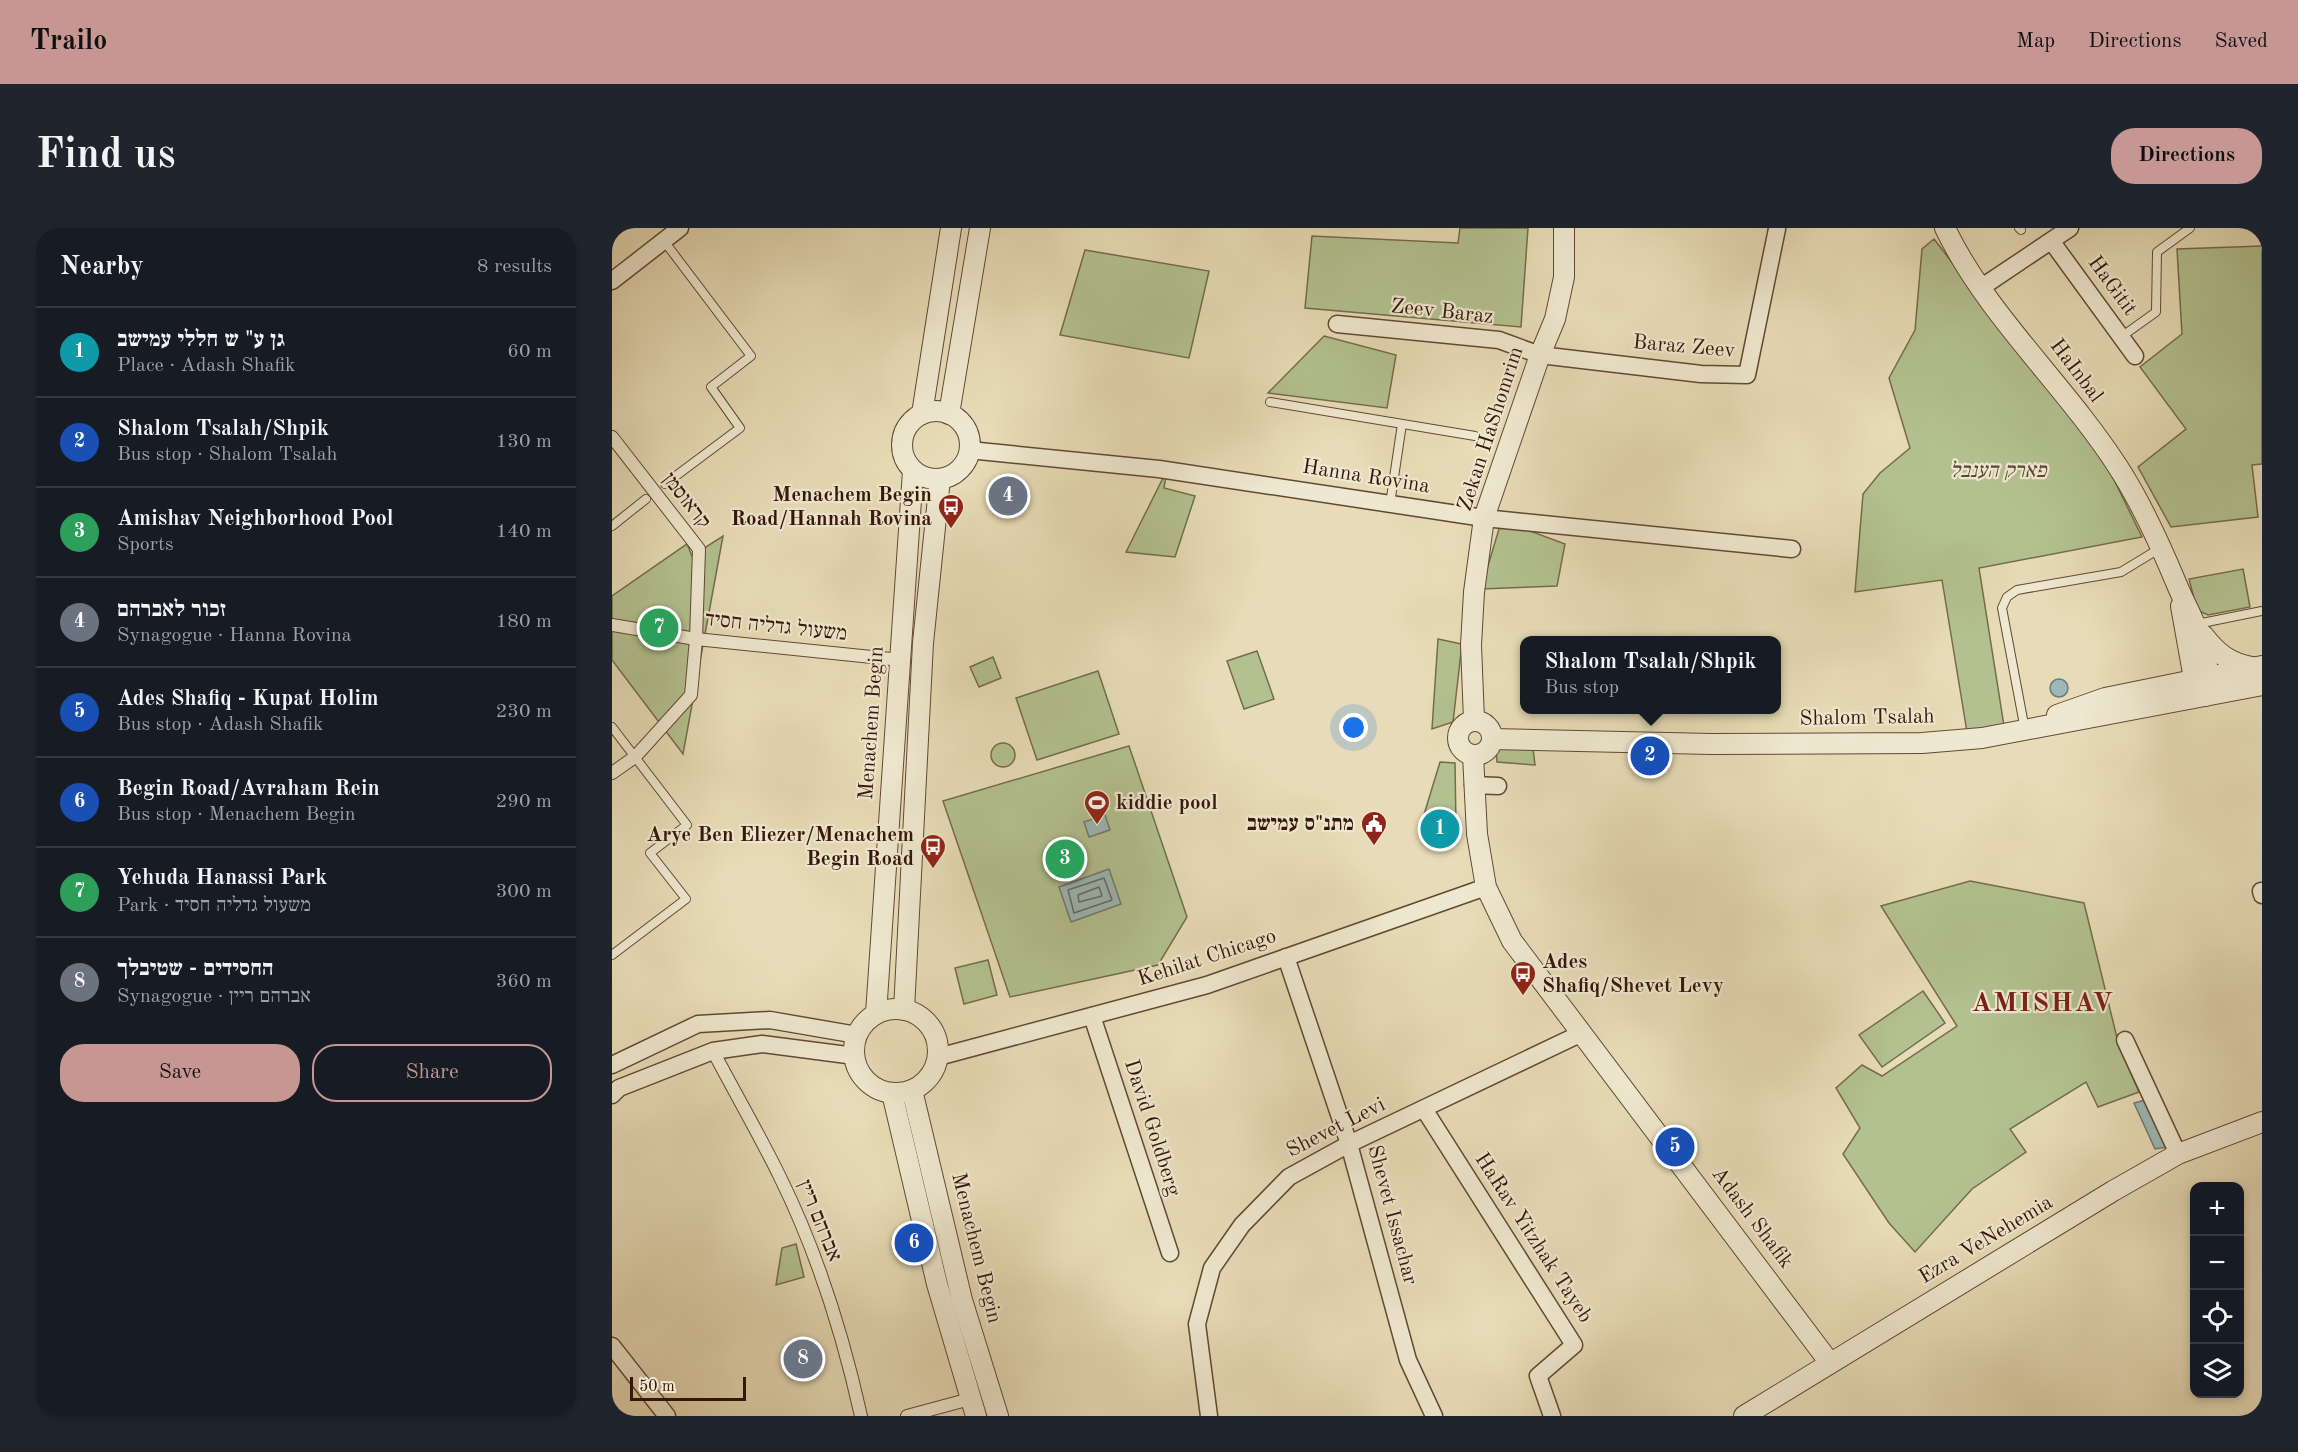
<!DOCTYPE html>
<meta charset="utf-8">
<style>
:root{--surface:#171b24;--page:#20242c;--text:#f1f3f6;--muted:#9ea1a6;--line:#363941;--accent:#c59692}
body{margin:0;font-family:"Old Standard TT","Frank Ruhl Libre",serif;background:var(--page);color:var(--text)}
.controls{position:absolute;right:18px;bottom:18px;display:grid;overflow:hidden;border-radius:12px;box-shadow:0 3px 9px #0003}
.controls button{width:54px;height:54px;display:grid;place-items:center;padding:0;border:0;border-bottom:2px solid var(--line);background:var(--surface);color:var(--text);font:30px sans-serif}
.scale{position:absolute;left:18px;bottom:15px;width:116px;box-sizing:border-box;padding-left:6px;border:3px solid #351609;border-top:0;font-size:16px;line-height:21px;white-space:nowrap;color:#351609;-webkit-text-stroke:4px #efe8d0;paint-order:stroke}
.you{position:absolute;left:742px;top:500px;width:21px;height:21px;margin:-15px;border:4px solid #fff;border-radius:50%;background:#1a73e8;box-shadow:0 0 0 9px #1a73e833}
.badge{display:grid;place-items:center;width:39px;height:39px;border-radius:50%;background:var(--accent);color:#fff;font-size:20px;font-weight:700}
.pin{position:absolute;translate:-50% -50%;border:3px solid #fff;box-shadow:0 2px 6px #0006}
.popup{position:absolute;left:908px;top:408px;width:261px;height:78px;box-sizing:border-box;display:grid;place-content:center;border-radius:12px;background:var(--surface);filter:drop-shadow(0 2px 4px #0005);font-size:20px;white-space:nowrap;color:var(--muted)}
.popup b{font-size:22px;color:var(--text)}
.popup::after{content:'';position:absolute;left:50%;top:100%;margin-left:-12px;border:12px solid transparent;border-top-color:var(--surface)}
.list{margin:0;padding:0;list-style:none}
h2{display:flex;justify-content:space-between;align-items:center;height:78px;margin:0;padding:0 24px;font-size:26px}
h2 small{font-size:20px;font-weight:400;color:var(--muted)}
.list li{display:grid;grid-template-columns:39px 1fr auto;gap:18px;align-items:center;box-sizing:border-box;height:90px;padding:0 24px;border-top:2px solid var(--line)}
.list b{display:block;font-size:22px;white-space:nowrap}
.list p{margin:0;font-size:20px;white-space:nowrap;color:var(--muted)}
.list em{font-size:20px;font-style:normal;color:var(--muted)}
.actions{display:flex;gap:12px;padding:18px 24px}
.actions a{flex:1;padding:14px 0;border:2px solid var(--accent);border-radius:24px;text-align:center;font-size:21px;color:var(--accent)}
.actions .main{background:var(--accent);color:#111}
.icon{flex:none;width:33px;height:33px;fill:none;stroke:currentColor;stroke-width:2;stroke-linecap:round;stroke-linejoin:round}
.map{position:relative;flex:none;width:1650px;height:1188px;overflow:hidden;border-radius:24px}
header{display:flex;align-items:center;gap:36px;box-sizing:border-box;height:84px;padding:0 30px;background:var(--accent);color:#111}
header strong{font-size:28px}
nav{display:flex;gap:33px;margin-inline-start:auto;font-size:21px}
.intro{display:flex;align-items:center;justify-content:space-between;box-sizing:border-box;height:144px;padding:0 36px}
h1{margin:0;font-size:42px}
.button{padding:15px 27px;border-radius:24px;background:var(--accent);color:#111;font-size:21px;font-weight:700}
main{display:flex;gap:36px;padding:0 36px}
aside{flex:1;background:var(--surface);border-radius:24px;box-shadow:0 3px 9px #0003}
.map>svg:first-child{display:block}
</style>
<header>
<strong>Trailo</strong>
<nav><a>Map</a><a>Directions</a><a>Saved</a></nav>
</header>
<div class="intro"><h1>Find us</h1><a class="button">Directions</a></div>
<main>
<aside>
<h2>Nearby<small>8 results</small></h2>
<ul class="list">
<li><span class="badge" style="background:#0f9aa8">1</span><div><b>גן ע&quot; ש חללי עמישב</b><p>Place · Adash Shafik</p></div><em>60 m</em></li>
<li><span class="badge" style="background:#1a4fb4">2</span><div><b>Shalom Tsalah/Shpik</b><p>Bus stop · Shalom Tsalah</p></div><em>130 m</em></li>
<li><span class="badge" style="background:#2e9e5b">3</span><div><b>Amishav Neighborhood Pool</b><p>Sports</p></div><em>140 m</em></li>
<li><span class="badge" style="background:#6b7280">4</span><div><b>זכור לאברהם</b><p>Synagogue · Hanna Rovina</p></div><em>180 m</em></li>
<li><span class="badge" style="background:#1a4fb4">5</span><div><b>Ades Shafiq - Kupat Holim</b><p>Bus stop · Adash Shafik</p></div><em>230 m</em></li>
<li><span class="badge" style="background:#1a4fb4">6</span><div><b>Begin Road/Avraham Rein</b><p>Bus stop · Menachem Begin</p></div><em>290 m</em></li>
<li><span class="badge" style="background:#2e9e5b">7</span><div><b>Yehuda Hanassi Park</b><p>Park · משעול גדליה חסיד</p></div><em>300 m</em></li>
<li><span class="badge" style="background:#6b7280">8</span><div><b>החסידים - שטיבלך</b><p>Synagogue · אברהם ריין</p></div><em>360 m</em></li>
</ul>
<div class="actions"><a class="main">Save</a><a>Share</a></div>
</aside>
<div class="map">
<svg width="1650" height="1188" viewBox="0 0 1650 1188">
<rect width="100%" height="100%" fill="#e7dcb7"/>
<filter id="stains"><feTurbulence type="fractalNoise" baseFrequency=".00333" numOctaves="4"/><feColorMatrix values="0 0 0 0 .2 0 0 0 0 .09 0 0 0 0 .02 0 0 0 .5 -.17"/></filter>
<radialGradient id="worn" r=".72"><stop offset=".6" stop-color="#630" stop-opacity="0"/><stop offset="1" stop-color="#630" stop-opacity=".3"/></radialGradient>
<g fill="#b3c190" stroke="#746c4c" stroke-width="1.5">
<polygon points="848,0 916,0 909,99 693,80 700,8 846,15"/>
<polygon points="1322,11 1492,231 1530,309 1367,340 1392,498 1355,504 1330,352 1243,364 1251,266 1268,245 1298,220 1277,150 1303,102 1310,21"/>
<polygon points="1650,18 1650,236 1640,237 1646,289 1559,299 1526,239 1574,201 1528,139 1570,106 1565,21"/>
<polygon points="473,22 597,43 577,130 448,107"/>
<polygon points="712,108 784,127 775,180 656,165"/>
<polygon points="555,242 552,260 583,268 563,329 514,324"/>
<polygon points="886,291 953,316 945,358 869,361 887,301"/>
<polygon points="111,308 71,526 0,432 0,368 75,316 80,328"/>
<polygon points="1631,341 1638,379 1596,387 1585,382 1577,351"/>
<polygon points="826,411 850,416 841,494 820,501"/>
<polygon points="645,423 662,471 632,481 615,433"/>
<polygon points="381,429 389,450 367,459 358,439"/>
<polygon points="486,443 507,506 425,532 404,470"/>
<polygon points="883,510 920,512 923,537 885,534"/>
<circle cx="391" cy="527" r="12"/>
<polygon points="517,518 575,689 546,737 398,769 331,573"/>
<polygon points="828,534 843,535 844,599 807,603"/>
<polygon points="1358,653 1472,675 1507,818 1527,864 1486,879 1474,854 1398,901 1414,924 1360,961 1303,1024 1277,995 1231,926 1248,900 1224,860 1250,837 1270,848 1345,798 1269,678"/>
<polygon points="376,732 385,767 352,776 343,740"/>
<polygon points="1311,763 1333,795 1270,839 1247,807"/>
<polygon points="184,1016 192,1049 164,1057 170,1020"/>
</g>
<g fill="#9ab9b8" stroke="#727872" stroke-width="1.5">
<circle cx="1447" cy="460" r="9"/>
<polygon points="493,587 498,602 477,609 472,594"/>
<polygon points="497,641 509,676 459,694 447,659"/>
<polygon points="1534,872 1556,919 1543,921 1522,875"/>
</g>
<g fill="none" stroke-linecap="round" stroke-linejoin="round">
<g stroke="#686860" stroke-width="1.5">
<polygon points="492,650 500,672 462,685 456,662"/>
<polygon points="487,659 490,668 467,674 466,667"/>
</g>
<defs>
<g id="service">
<polyline points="1407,0 1409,2"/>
<polyline points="52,13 139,128 99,159 128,200 53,256"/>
<polyline points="1509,109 1544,84 1545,24 1578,0"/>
<polyline points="658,174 863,208"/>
<polyline points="778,276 790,196"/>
<polyline points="0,298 34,271"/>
<polyline points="1585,396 1650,383"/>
<polyline points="0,499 75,597 38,625 74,671 0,727"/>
<polyline points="1413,502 1390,380 1395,369 1405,362 1509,344 1550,319"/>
</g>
<g id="pedestrian">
<polyline points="0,209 87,321 84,411 79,467 23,529 0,545"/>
<polyline points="0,397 84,411 289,432"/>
<path d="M101 823C123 865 147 906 168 949 205 1024 231 1107 249 1188"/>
<polyline points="295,1188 358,1171"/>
</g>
<g id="minor">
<polyline points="1440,14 1523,128"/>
<polyline points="0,53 68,0"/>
<polyline points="1370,59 1458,0"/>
<polyline points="725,96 887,112 928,127 1089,146 1135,147 1165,1"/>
<polyline points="357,222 547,241 872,290 1180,321"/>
<polyline points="861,557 886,558"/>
<polyline points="1649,663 1650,667"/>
<polyline points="674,729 737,916 796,1132 822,1188"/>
<polyline points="480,788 558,1025"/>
<polyline points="1513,812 1566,926"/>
<polyline points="326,829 595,757 874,659"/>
<polyline points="0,837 86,796 158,792 245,807"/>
<polyline points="0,867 7,860 101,823 150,816 243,828"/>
<polyline points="812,881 962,1117 926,1148 940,1188"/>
<polyline points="0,1118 55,1188"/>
<polyline points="597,1188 585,1096 600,1040 630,997 677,949 737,916 970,805"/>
</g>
<g id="tertiary">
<path d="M1333 0C1374 86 1454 158 1506 239 1530 276 1548 316 1565 357 1581 395 1603 424 1593 468"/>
<circle cx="324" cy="217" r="34"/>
<polyline points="310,186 339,0"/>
<polyline points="337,186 368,0"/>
<polyline points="1569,378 1582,451 1590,462"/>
<path d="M1591 407C1605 425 1617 435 1640 439"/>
<polyline points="1445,487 1493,470 1650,438"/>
<polyline points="862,492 859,417 862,364 872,290 928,127 943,91 952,49 952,0"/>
<circle cx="863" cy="510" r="17"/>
<polyline points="880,511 1099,516 1310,515 1370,510 1650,457"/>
<polyline points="861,527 865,606 874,659 900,713 1218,1135"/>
<circle cx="284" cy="823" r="42"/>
<polyline points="292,782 311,415 328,251"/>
<polyline points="264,786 301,243"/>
<polyline points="300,862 350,1072 386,1188"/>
<polyline points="280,865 325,1056 364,1188"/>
<polyline points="1132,1188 1501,963 1566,926 1650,894"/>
</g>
</defs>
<use href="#service" stroke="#624834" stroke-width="10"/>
<use href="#pedestrian" stroke="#624834" stroke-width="14"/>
<use href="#minor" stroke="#624834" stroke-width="19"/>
<use href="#tertiary" stroke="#624834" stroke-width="22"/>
<use href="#service" stroke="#efe8d0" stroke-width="8"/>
<use href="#pedestrian" stroke="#efe8d0" stroke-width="12"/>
<use href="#minor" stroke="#efe8d0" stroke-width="16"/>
<use href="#tertiary" stroke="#efe8d0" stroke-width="20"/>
</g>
<defs>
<symbol id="bus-pin" viewBox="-11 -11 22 30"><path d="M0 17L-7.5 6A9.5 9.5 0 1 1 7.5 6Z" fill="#8f2418" stroke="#efe8d0"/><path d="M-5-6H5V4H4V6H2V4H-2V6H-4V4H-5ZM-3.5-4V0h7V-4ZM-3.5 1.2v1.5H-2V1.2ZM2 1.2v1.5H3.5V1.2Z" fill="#fff"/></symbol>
<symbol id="stadium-pin" viewBox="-11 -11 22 30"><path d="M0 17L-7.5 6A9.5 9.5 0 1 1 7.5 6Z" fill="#8f2418" stroke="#efe8d0"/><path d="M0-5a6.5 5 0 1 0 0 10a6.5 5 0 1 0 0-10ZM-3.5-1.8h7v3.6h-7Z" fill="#fff"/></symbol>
<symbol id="civic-pin" viewBox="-11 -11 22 30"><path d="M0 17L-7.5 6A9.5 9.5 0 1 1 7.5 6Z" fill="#8f2418" stroke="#efe8d0"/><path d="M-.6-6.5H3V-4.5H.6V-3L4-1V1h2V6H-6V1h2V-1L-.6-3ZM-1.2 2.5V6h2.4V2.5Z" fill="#fff"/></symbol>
</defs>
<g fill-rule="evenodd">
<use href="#bus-pin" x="324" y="264" width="30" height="40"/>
<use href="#stadium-pin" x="470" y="560" width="30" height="40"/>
<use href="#civic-pin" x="747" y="581" width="30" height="40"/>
<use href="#bus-pin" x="306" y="604" width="30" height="40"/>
<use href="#bus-pin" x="896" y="731" width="30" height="40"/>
</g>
<g text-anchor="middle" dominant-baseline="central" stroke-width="4.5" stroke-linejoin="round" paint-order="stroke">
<g font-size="21" fill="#351609" stroke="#efe8d0">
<text transform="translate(1500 58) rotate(54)">HaGitit</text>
<text transform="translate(830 84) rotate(6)">Zeev Baraz</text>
<text transform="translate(1072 119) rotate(5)">Baraz Zeev</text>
<text transform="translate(1464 143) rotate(53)">HaInbal</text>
<text transform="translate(879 201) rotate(-72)">Zekan HaShomrim</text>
<text transform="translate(754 249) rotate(9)">Hanna Rovina</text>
<text transform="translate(74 273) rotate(52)">קראוסמן</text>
<text transform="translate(164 399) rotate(6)">משעול גדליה חסיד</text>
<text transform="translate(1255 490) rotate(-1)">Shalom Tsalah</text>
<text transform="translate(260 495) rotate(-86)">Menachem Begin</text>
<text transform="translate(595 730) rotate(-18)">Kehilat Chicago</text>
<text transform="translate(540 900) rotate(72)">David Goldberg</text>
<text transform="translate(724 900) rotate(-27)">Shevet Levi</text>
<text transform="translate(780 987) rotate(75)">Shevet Issachar</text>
<text transform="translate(1140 990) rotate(53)">Adash Shafik</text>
<text transform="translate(207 993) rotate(68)">אברהם ריין</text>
<text transform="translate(921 1010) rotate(57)">HaRav Yitzhak Tayeb</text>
<text transform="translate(1374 1012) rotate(-31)">Ezra VeNehemia</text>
<text transform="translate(364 1020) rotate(76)">Menachem Begin</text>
</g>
<g font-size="21" font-style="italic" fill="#5b4932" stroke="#efe8d0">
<text x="1386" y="243">פארק הענבל</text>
</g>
<g font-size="21" font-weight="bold" fill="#351609" stroke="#efe8d0" text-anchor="end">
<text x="320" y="267">Menachem Begin<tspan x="320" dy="24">Road/Hannah Rovina</tspan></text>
<text x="504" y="575" text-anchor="start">kiddie pool</text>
<text x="742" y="596">מתנ"ס עמישב</text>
<text x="302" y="607">Arye Ben Eliezer/Menachem<tspan x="302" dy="24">Begin Road</tspan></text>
<text x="930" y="734" text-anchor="start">Ades<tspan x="930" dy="24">Shafiq/Shevet Levy</tspan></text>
</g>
<g font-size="27" font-weight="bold" letter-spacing="1.5" fill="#7a1f14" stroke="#efe8d0">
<text x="1431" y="775">AMISHAV</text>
</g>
</g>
<rect width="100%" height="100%" filter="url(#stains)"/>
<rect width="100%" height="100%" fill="url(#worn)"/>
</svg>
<div class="controls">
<button>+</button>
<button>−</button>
<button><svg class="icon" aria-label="locate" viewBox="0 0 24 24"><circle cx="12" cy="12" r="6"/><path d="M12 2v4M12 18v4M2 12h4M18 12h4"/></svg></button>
<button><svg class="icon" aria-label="layers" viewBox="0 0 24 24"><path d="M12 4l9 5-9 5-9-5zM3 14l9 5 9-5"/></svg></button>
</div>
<div class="scale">50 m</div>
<div class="you"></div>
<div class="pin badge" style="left:828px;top:601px;background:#0f9aa8">1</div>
<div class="pin badge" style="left:1038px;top:528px;background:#1a4fb4">2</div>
<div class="popup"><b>Shalom Tsalah/Shpik</b>Bus stop</div>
<div class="pin badge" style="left:453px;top:631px;background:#2e9e5b">3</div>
<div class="pin badge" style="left:396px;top:268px;background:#6b7280">4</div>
<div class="pin badge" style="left:1063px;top:919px;background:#1a4fb4">5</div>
<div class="pin badge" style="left:302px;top:1015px;background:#1a4fb4">6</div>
<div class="pin badge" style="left:47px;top:400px;background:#2e9e5b">7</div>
<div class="pin badge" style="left:191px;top:1131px;background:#6b7280">8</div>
</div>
</main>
